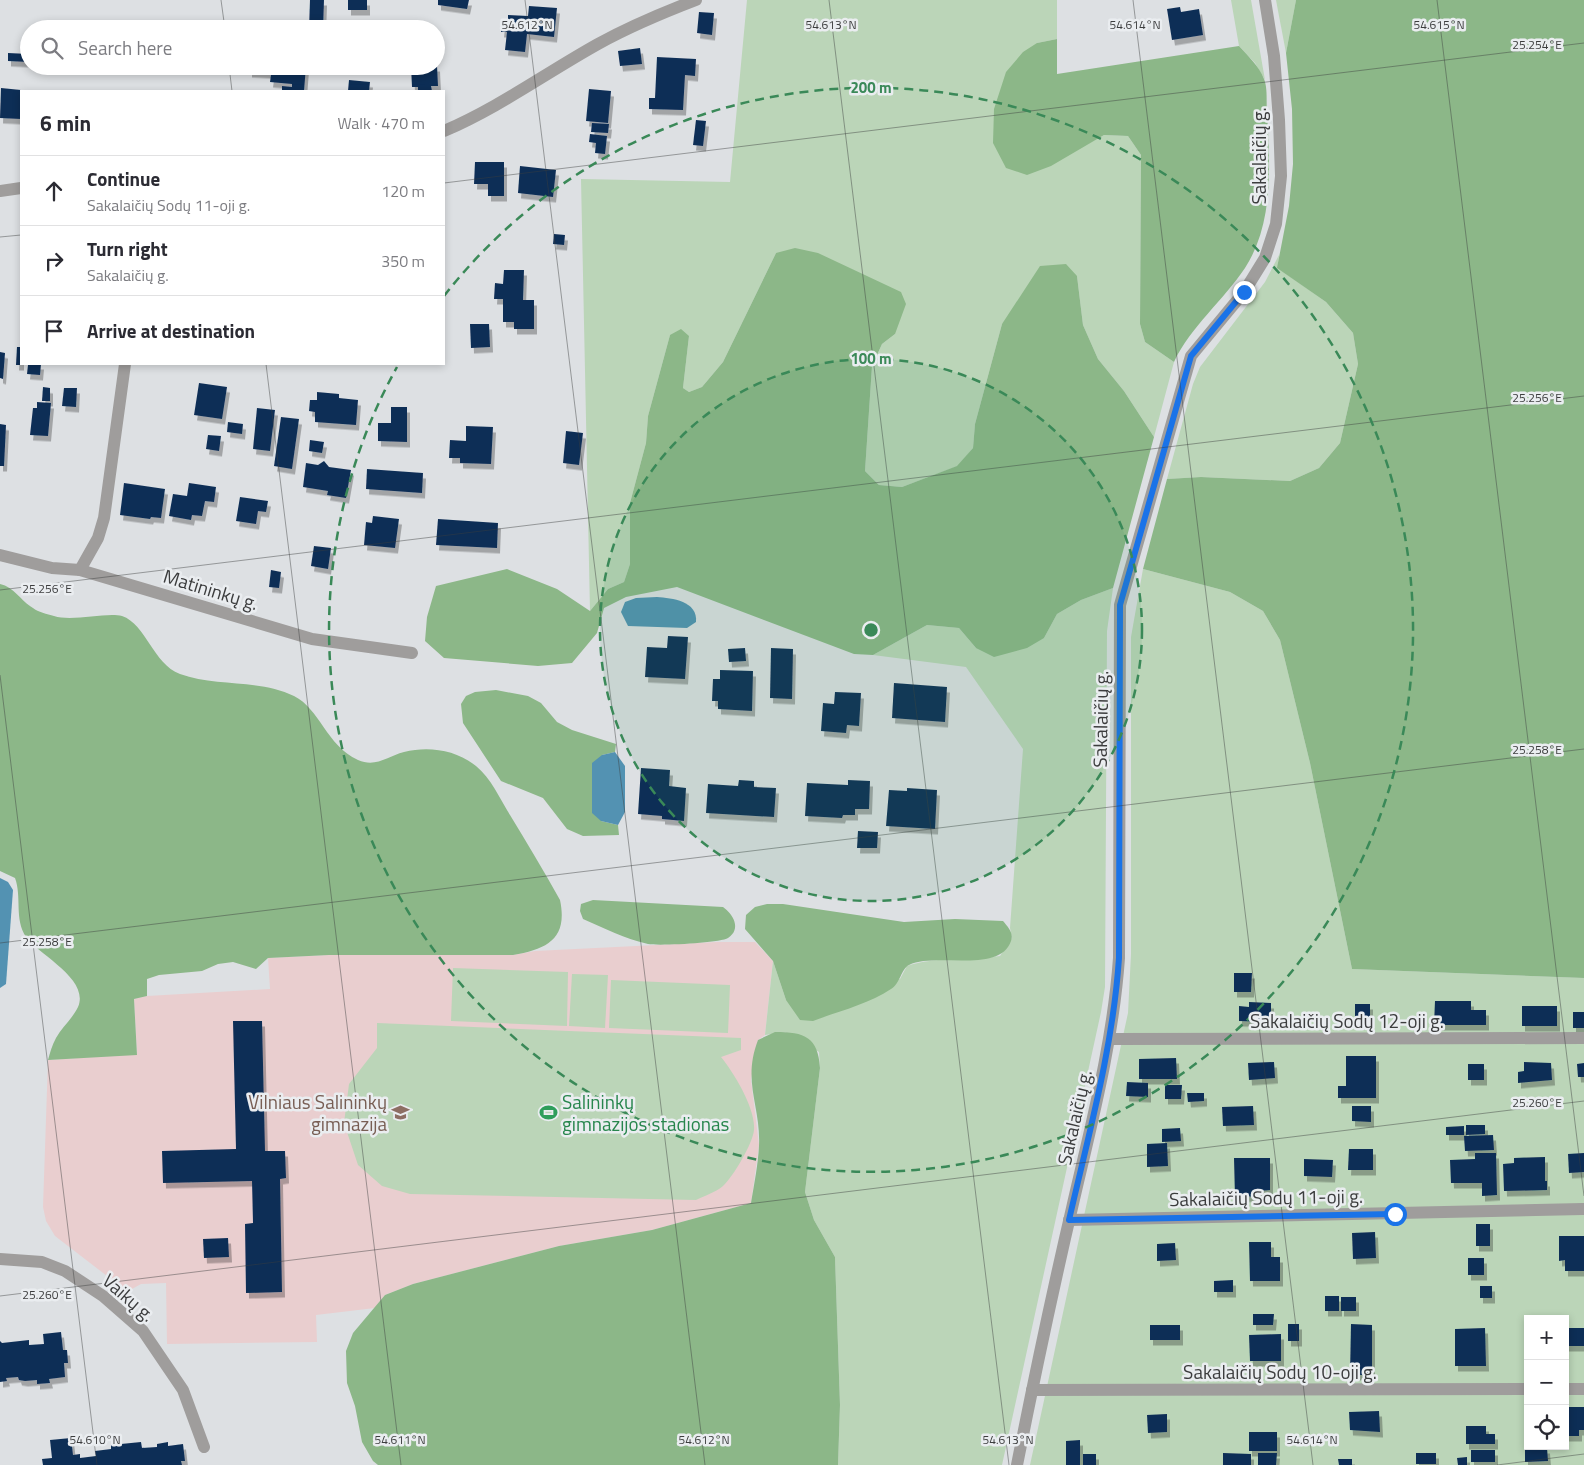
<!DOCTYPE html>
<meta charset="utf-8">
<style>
:root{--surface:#fff;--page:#f7f7f7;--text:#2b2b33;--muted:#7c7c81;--line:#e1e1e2}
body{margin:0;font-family:"Titillium Web",sans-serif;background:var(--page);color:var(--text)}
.controls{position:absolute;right:15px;bottom:15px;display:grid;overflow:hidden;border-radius:0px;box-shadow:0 2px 8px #0003}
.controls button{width:45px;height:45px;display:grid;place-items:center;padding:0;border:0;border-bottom:1px solid var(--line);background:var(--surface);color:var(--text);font:25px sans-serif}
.stop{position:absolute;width:15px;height:15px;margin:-11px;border:4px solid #1a73e8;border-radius:50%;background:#fff}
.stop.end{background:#1a73e8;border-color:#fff;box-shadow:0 1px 5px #0008}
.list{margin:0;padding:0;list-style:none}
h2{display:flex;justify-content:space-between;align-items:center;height:65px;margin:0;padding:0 20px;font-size:21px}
h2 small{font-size:16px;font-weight:400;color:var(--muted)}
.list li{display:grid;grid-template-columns:32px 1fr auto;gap:15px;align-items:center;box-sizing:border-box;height:70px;padding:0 20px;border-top:1px solid var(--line)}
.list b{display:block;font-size:19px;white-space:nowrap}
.list p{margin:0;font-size:16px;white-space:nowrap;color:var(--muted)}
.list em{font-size:16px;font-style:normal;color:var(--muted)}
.icon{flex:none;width:28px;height:28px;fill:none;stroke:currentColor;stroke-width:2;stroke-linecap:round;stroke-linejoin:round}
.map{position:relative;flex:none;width:1584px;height:1465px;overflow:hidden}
.search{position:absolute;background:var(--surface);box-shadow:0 2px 8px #0003;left:20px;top:20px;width:425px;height:55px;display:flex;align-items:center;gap:12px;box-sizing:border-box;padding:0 18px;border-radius:28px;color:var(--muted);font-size:19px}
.panel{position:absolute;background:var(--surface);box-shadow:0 2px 8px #0003;left:20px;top:90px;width:425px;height:275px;border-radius:0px}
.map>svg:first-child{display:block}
</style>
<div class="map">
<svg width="1584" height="1465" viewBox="0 0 1584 1465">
<defs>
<filter id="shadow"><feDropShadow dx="3" dy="5.5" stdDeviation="0" flood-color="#0004"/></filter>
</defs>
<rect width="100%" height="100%" fill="#dde0e3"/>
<polygon fill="#e9cecf" points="717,942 755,942 773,961 765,1035 758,1040 751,1080 759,1145 751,1203 652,1230 559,1246 413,1284 385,1295 375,1308 316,1315 317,1342 167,1344 166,1283 141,1284 132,1289 120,1286 55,1236 46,1221 43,1207 48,1060 137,1054 134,999 147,996 270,989 268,958 329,955 513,955 535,951"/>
<g fill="#bbd5b8" fill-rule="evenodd">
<polygon points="747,0 1057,0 1057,39 1037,43 1080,148 1104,135 1128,136 1141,155 1140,324 1145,342 1174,362 1154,437 1124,391 1098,359 1083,325 1077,276 1002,324 975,424 973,448 958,466 902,487 879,485 865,471 872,366 882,344 895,334 776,253 723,362 702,387 689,392 683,388 689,336 670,335 648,416 646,443 630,503 630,564 624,582 608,589 590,611 581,179 730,182"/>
<polygon points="1231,0 1251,0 1265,80 1255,63 1239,46"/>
<polygon points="1276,0 1296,0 1286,53"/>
<polygon points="1279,255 1278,268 1326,302 1353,333 1358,364 1340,443 1319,468 1290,481 1201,477 1167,479 1193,384 1200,367 1265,282"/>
<path d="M1143 569 1230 592 1263 611 1280 640 1310 763 1352 969 1584 978V1465H1030L1128 1013 1131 954V637ZM1528 1319H1565V1446H1528Z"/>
<path d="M1113 588 1107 631 1105 987 1101 1012 1002 1465H838L840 1405 835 1257 814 1220 805 1192 820 1068 819 1052 785 1032 765 1035 773 961 786 1000 900 979 907 966C936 956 970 961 1000 956L1012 938 1010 928 1023 749 966 667 873 655 927 625 959 628 976 648 1044 638 1057 614 1081 600Z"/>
<polygon points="453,968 568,972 567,1026 451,1021"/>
<polygon points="572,974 608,975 605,1028 569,1026"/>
<polygon points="611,980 730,985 728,1033 609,1028"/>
<path d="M377 1023 741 1038V1050L721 1057C734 1073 756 1109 754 1130 753 1143 733 1177 723 1186 716 1192 704 1196 696 1200L410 1194 382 1186 358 1165 344 1123 349 1084 377 1048Z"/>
</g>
<g fill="#8cb788">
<polygon points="1296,0 1584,0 1584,978 1352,969 1310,763 1280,640 1263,611 1230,592 1143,569 1167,479 1201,477 1290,481 1319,468 1340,443 1358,364 1353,333 1326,302 1277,268 1289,206 1293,164 1292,109 1286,53"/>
<path d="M1057 39V74L1239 46C1248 56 1259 66 1264 79 1268 89 1266 103 1267 113 1270 165 1274 223 1245 268 1223 301 1191 326 1174 362L1145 342 1140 324 1141 155 1128 136 1104 135 1051 166 1027 175 1006 168 993 143 994 109 1006 72 1023 52 1037 43Z"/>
<polygon points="795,248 818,253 901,292 906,304 895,334 882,344 872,366 865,471 879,485 902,487 957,466 973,448 975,424 1002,324 1040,266 1066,264 1077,276 1083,325 1098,359 1124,391 1154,437 1113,588 1081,600 1057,614 1044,638 1027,648 994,657 976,648 959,628 927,625 873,655 854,654 677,587 626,597 604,608 597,633 572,663 538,666 444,658 425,641 427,617 436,586 507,569 557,589 590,611 608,589 624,582 630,564 630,503 646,443 648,416 670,335 681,329 689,336 683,388 689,392 702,387 723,362 776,253"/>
<path d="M0 584C14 587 21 601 33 608 38 612 47 614 54 616 72 622 106 612 122 616 146 624 153 664 180 674 216 687 260 679 294 696 320 709 326 745 358 760 376 768 388 756 404 752 429 746 456 750 476 766 491 778 500 799 510 815 527 843 544 871 560 900 568 938 548 949 513 955H329L268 958 256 969 233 962 218 964 202 971 159 975 147 979V996L134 999 137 1055 48 1060C50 1053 52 1045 56 1038 62 1027 73 1018 78 1007 90 979 39 955 26 937 14 919 22 897 15 878L0 871Z"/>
<polygon points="496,690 528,696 541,703 557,722 572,730 616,744 615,752 602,755 601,821 618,825 619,835 583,836 567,829 543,798 501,781 463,723 461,704 466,696 475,692"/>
<path d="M593 900 723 907C733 914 742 929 728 938 720 943 658 946 648 944 625 939 604 928 583 919L580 911 581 904Z"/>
<path d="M767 904H783L904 922 955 919 1003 921C1008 927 1014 933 1011 941 1000 974 935 952 909 965 901 969 900 984 891 989 869 1004 839 1011 813 1021L800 1020 786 1000 773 961 745 929 746 915 755 907Z"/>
<path d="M775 1032C805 1032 818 1037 820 1068L805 1192 814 1220 835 1257 840 1405 838 1465H378L373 1461 362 1442 355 1406 347 1383 346 1351 353 1333 385 1295 413 1284 559 1246 652 1230 751 1203C754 1185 758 1165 759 1146 761 1106 742 1082 758 1040Z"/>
</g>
<g fill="#5392b2">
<path d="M657 597C672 598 698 601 696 622L687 628 628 626 621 612 625 602 636 598Z"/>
<polygon points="615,752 625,766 625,812 618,825 601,821 592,813 592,763 602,755"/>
<polygon points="0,878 8,882 13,890 6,984 0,988"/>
</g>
<g fill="#102f57" filter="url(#shadow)">
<polygon points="310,0 324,0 323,29 309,29"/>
<rect x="348" y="0" width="19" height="10"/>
<polygon points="438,0 469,0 467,9 438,5"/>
<polygon points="529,6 557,8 554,37 527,34 525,52 505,50 507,32 501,32 502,23 508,23 508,15 528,16"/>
<polygon points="1180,7 1181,12 1199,9 1203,35 1172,40 1167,9"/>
<polygon points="699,12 714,13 712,35 697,33"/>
<polygon points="640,48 642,64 620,66 618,51"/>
<polygon points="8,53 29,54 29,62 8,61"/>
<polygon points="657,57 696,59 695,76 685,75 683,110 649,109 649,98 655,98"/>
<polygon points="249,66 269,66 268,73 249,72"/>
<polygon points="280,66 306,66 304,91 282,91 282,86 292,87 292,84 270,82 272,68 280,69"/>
<polygon points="411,66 437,66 438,86 431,86 432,91 418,91 418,87 412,87"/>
<polygon points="349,80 370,82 369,91 348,91"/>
<polygon points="1,88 21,90 21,119 0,118"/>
<polygon points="589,89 611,91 608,123 586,121"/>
<polygon points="696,120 706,121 703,146 693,145"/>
<polygon points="592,123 609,124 608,133 591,132"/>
<polygon points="590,134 607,136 605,154 595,153 596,143 589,142"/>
<polygon points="475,162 504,162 504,196 488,196 488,184 474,184"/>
<polygon points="520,166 556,170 553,197 518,193"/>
<polygon points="554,234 565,235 564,245 553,244"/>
<polygon points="504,270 524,270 523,300 534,300 534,329 514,329 514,322 503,322 503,299 494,299 495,283 503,284"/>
<polygon points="470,324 489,324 490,347 471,348"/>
<polygon points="17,347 21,347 21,365 16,365"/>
<polygon points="0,352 5,353 3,379 0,378"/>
<polygon points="23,364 41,364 40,375 27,374 28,365"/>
<polygon points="199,383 227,387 222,419 194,415"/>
<polygon points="43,387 50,388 50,401 42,401"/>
<polygon points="64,388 77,388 76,407 62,406"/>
<polygon points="317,392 339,394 339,398 358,400 356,425 315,422 315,412 309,411 310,400 317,400"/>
<polygon points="37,402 51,403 48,436 30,435 33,408 37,408"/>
<polygon points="391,407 407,407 407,442 378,441 378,423 391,423"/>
<polygon points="257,408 275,410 270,451 253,449"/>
<polygon points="281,417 299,419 292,469 274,466"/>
<polygon points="228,422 243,424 242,434 227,432"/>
<polygon points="0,424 6,425 4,466 0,466"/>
<polygon points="466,426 493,427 491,464 460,463 460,458 449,458 450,440 466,441"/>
<polygon points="566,431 583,433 579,465 563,463"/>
<polygon points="208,435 221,436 219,451 206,449"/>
<polygon points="310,440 324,442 322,453 309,451"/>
<polygon points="324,461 329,467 351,470 346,498 327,495 328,491 303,487 306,463 318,465"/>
<polygon points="367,469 423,473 422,493 366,489"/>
<polygon points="124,483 165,489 161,518 151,517 150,519 120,515"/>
<polygon points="189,483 216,487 214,502 205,501 202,516 192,515 191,520 169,516 173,494 187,496"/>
<polygon points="240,497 268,501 266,512 258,511 256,524 236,521"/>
<polygon points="373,516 399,519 395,548 364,545 366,522 372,523"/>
<polygon points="438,519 498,523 497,548 436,545"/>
<polygon points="314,546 331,548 328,569 311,566"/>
<polygon points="271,570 281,572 279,588 269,587"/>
<polygon points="668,636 688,637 685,679 645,677 647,647 667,648"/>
<polygon points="745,648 746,661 729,662 728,649"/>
<polygon points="771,648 793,649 792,699 770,698"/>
<polygon points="720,670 753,671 752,711 718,709 718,701 712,701 713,679 720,679"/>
<polygon points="894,683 947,687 945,722 892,718"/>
<polygon points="835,692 861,693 859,726 847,725 846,733 821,731 823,703 834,704"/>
<polygon points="641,768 670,770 669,786 686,788 684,821 662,819 662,816 638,814"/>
<polygon points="739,780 754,781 754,787 776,788 774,817 706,813 708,784 738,786"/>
<polygon points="848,780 870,781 869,809 855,809 855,815 843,815 842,818 805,816 807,783 848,785"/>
<polygon points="907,788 937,790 935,829 886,826 889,790 907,791"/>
<polygon points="858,831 878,832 877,848 857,848"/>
<polygon points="1234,973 1252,973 1251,992 1234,992"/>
<polygon points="1435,1001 1471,1001 1471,1010 1486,1010 1486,1025 1434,1025"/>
<polygon points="1249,1002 1271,1003 1271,1022 1239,1021 1239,1006 1249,1007"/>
<rect x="1355" y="1004" width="15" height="17"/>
<rect x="1522" y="1006" width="35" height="20"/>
<rect x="1573" y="1012" width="11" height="16"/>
<polygon points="233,1021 262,1021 265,1151 285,1151 286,1178 280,1179 282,1292 246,1293 245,1224 253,1223 252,1181 163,1183 162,1151 236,1149"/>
<polygon points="1346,1056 1376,1056 1376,1098 1338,1098 1338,1086 1346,1086"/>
<polygon points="1176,1058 1177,1079 1139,1079 1139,1059"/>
<polygon points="1274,1062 1275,1078 1249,1080 1248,1063"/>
<polygon points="1524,1062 1551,1063 1552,1080 1518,1083 1518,1072 1524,1071"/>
<polygon points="1584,1063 1584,1077 1578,1077 1577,1064"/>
<rect x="1468" y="1064" width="16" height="16"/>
<polygon points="1127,1082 1148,1083 1148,1097 1126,1096"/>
<polygon points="1165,1085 1182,1085 1181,1099 1165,1099"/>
<polygon points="1187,1093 1204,1093 1204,1101 1188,1102"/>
<polygon points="1253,1106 1254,1125 1223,1126 1222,1107"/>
<polygon points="1352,1106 1371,1106 1371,1122 1352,1121"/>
<polygon points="1466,1125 1485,1125 1485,1134 1466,1135"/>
<polygon points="1464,1126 1464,1135 1446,1135 1446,1127"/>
<polygon points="1180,1128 1181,1141 1162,1142 1162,1129"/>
<polygon points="1493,1135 1494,1150 1465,1151 1464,1136"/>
<polygon points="1167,1143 1168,1166 1147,1167 1147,1144"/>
<polygon points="1349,1149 1373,1149 1373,1170 1348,1170"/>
<polygon points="1475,1153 1496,1153 1497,1195 1482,1196 1482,1183 1451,1183 1450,1160 1475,1159"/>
<polygon points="1584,1153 1584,1172 1569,1173 1568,1154"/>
<polygon points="1545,1157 1545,1181 1547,1181 1547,1190 1504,1191 1503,1164 1514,1163 1514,1158"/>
<polygon points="1234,1158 1270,1158 1270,1190 1260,1191 1261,1196 1235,1197"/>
<polygon points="1304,1159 1333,1160 1332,1177 1304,1176"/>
<rect x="1476" y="1224" width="14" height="22"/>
<polygon points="1375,1232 1376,1258 1353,1259 1352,1233"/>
<polygon points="1559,1236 1584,1236 1584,1271 1565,1271 1565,1260 1559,1261"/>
<polygon points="228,1238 229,1257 204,1258 203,1239"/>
<polygon points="1249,1242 1271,1242 1271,1257 1280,1257 1280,1281 1250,1281"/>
<polygon points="1175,1243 1176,1260 1157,1261 1157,1244"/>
<rect x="1468" y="1258" width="16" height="17"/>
<polygon points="1233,1280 1233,1292 1214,1292 1214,1281"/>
<rect x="1480" y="1286" width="12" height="12"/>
<rect x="1325" y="1296" width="14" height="15"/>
<rect x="1341" y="1297" width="15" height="14"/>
<polygon points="1253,1314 1274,1314 1273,1325 1253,1325"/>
<rect x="1288" y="1324" width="11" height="17"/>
<polygon points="1351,1324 1372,1325 1372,1375 1350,1375"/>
<rect x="1150" y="1325" width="30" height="15"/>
<polygon points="1485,1328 1486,1366 1455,1366 1455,1329"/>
<rect x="1565" y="1328" width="19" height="18"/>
<polygon points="61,1332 63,1350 67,1350 68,1363 64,1363 65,1377 49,1379 50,1383 37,1384 37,1380 25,1381 19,1380 18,1377 6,1378 7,1381 0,1382 0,1341 2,1343 29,1340 29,1345 44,1344 43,1334"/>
<polygon points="1281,1334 1281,1361 1250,1361 1249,1335"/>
<polygon points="1565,1407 1584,1407 1584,1430 1579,1430 1579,1436 1565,1436"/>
<polygon points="1379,1411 1380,1432 1350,1430 1349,1412"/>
<polygon points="1167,1414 1167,1432 1148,1433 1147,1415"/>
<polygon points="1466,1426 1486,1426 1486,1434 1495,1434 1495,1444 1466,1444"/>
<rect x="1249" y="1432" width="28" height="19"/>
<polygon points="71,1438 73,1455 80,1454 80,1458 96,1456 95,1451 111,1449 111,1445 141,1442 142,1448 157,1447 157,1444 168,1442 168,1446 183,1444 185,1461 181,1461 182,1465 43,1465 42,1459 52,1458 50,1440"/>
<polygon points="1080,1440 1080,1465 1066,1465 1066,1441"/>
<polygon points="1525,1448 1547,1448 1548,1461 1525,1462"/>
<rect x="1471" y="1450" width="24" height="12"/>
<polygon points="1223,1453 1251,1454 1251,1465 1223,1465"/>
<polygon points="1258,1453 1277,1453 1276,1465 1258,1465"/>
<rect x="1416" y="1453" width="20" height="11"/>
<rect x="1083" y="1454" width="13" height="11"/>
<polygon points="1467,1457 1467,1465 1458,1465 1457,1458"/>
<polygon points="1338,1459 1352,1459 1352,1465 1339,1465"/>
</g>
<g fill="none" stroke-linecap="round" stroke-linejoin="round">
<g stroke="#9f9d9c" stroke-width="12">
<path d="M444 131C498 108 546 73 598 44 629 27 662 13 696 0"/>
<polyline points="0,191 21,188"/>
<polyline points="0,555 52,568 80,570 312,639 412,653"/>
<polyline points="80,570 98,538 104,518 125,364"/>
<polyline points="1110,1039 1584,1038"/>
<polyline points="1069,1220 1583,1209"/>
<polyline points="0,1259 42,1262 65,1271 103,1296 143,1331 183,1390 204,1447"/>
<polyline points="1565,1389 1584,1389"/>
<polyline points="1032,1390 1528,1389"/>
<path d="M1017 1465C1034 1379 1052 1294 1072 1208 1091 1125 1113 1043 1119 958L1120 605 1191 356 1244 292 1265 258 1276 224 1281 176 1279 120 1274 56 1265 0"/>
</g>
</g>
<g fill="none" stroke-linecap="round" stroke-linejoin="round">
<path stroke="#1a73e8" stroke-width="6" d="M1244 292 1191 356 1120 605 1119 958C1113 1047 1089 1133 1069 1220L1395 1214"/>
</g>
<path fill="none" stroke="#3c3d3e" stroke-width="1" stroke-opacity="0.45" d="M221 0 225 29M525 0 705 1465M829 0 1009 1465M1133 0 1313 1465M1437 0 1584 1196M229 66 232 91M444 183 1584 43M0 237 21 235M266 364 401 1465M0 590 1584 396M0 675 97 1465M0 943 1584 749M0 1296 1584 1101M1497 1465 1584 1454"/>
<circle cx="871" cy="630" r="271" fill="#3a8958" fill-opacity=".12"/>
<g fill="none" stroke="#3a8958" stroke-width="2.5" stroke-dasharray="9 6">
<circle cx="871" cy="630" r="271"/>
<path d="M444 296A542 542 0 1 1 397 367"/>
</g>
<defs>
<symbol id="school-bare" viewBox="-9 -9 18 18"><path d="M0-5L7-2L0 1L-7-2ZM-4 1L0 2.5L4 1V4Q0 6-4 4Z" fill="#8d6e63" stroke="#eaedf0" stroke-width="2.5" paint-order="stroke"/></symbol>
<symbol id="stadium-bare" viewBox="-9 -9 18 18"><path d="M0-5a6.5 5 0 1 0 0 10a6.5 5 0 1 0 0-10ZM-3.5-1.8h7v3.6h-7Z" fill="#2e9e5b" stroke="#eaedf0" stroke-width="2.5" paint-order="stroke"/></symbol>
</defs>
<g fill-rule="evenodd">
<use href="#school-bare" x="388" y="1100" width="25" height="25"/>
<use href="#stadium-bare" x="536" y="1100" width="25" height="25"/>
</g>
<g text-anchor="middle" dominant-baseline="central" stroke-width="5" stroke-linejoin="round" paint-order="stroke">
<g font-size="19" fill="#3c3d3e" stroke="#eaedf0">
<text transform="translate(1258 156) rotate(-90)">Sakalaičių g.</text>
<text transform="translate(211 589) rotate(17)">Matininkų g.</text>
<text transform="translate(1100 719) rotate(-89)">Sakalaičių g.</text>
<text x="1347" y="1020">Sakalaičių Sodų 12-oji g.</text>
<text transform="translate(1074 1117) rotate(-77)">Sakalaičių g.</text>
<text transform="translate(1266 1197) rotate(-1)">Sakalaičių Sodų 11-oji g.</text>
<text transform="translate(129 1297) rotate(41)">Vaikų g.</text>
<text x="1280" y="1371">Sakalaičių Sodų 10-oji g.</text>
</g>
<g font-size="19" fill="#785e54" stroke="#eaedf0" text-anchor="end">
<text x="387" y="1101">Vilniaus Salininkų<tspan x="387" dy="22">gimnazija</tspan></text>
</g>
<g font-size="19" fill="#27864d" stroke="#eaedf0" text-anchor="start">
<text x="562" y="1101">Salininkų<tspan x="562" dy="22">gimnazijos stadionas</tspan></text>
</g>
</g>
<g font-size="12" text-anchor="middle" fill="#3c3d3e" stroke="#eaedf0" stroke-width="5" stroke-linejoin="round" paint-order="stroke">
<text x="527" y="29">54.612°N</text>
<text x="831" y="29">54.613°N</text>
<text x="1135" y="29">54.614°N</text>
<text x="1439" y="29">54.615°N</text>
<text x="1537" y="49">25.254°E</text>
<text x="1537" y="402">25.256°E</text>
<text x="47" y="593">25.256°E</text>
<text x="1537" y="754">25.258°E</text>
<text x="47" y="946">25.258°E</text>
<text x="1537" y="1107">25.260°E</text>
<text x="47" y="1299">25.260°E</text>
<text x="95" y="1444">54.610°N</text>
<text x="400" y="1444">54.611°N</text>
<text x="704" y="1444">54.612°N</text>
<text x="1008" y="1444">54.613°N</text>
<text x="1312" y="1444">54.614°N</text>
</g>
<circle cx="871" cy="630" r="8" fill="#3a8958" stroke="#eaedf0" stroke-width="2.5"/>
<g font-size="15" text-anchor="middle" font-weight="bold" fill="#3a8958" stroke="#eaedf0" stroke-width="5" stroke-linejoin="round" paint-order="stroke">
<text x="871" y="93">200 m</text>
<text x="871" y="364">100 m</text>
</g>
</svg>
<div class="controls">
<button>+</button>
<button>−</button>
<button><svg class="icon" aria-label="locate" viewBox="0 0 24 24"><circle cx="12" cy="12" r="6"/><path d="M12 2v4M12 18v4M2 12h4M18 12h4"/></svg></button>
</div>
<div class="stop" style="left:1395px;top:1214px"></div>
<div class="stop end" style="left:1244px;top:292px"></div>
<div class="search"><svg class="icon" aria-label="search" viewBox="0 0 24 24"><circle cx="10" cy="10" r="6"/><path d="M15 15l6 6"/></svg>Search here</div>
<section class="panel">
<h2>6 min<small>Walk · 470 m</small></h2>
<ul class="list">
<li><svg class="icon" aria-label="ahead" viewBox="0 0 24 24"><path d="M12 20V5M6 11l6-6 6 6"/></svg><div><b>Continue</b><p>Sakalaičių Sodų 11-oji g.</p></div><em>120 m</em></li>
<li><svg class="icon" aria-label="right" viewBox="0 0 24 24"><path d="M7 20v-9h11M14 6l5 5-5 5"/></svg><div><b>Turn right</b><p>Sakalaičių g.</p></div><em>350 m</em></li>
<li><svg class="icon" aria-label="arrive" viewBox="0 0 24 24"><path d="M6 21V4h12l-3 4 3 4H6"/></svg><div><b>Arrive at destination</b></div></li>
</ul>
</section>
</div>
